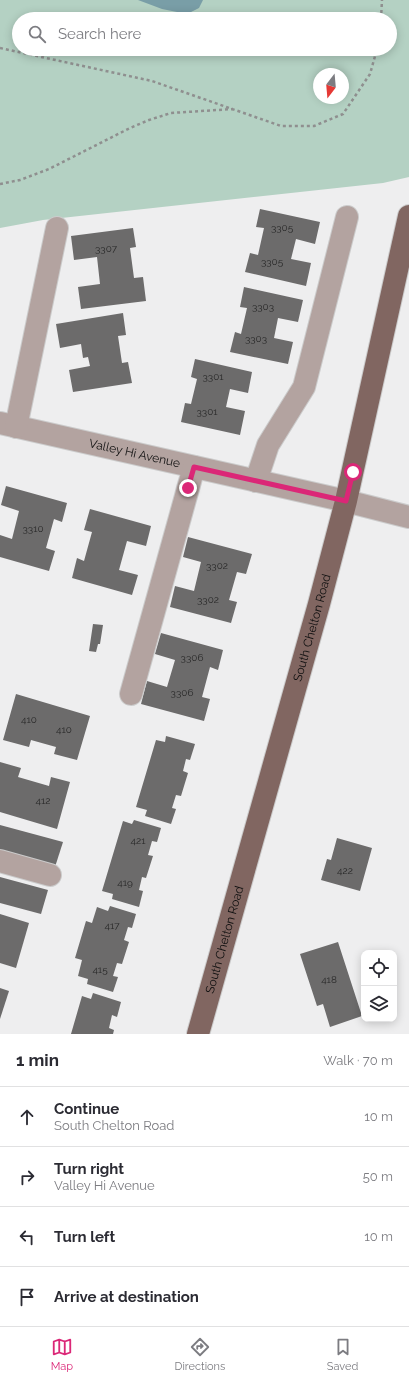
<!DOCTYPE html>
<meta charset="utf-8">
<style>
:root{--surface:#fff;--page:#f7f7f7;--text:#2b2b33;--muted:#7c7c81;--line:#e1e1e2;--accent:#db2777}
body{margin:0;font-family:Raleway,sans-serif;background:var(--page);color:var(--text)}
.controls{position:absolute;right:12px;bottom:12px;display:grid;overflow:hidden;border-radius:8px;box-shadow:0 2px 10px #0003}
.controls button{width:36px;height:36px;display:grid;place-items:center;padding:0;border:0;border-bottom:1px solid var(--line);background:var(--surface);color:var(--text);font:20px sans-serif}
.compass{position:absolute;left:313px;top:68px;width:36px;height:36px;border-radius:50%;background:var(--surface);box-shadow:0 2px 10px #0003;rotate:196deg}
.stop{position:absolute;width:12px;height:12px;margin:-9px;border:3px solid #db2777;border-radius:50%;background:#fff}
.stop.end{background:#db2777;border-color:#fff;box-shadow:0 1px 4px #0008}
.list{margin:0;padding:0;list-style:none}
h2{display:flex;justify-content:space-between;align-items:center;height:52px;margin:0;padding:0 16px;font-size:17px}
h2 small{font-size:13px;font-weight:400;color:var(--muted)}
.list li{display:grid;grid-template-columns:26px 1fr auto;gap:12px;align-items:center;box-sizing:border-box;height:60px;padding:0 16px;border-top:1px solid var(--line)}
.list b{display:block;font-size:15px;white-space:nowrap}
.list p{margin:0;font-size:13px;white-space:nowrap;color:var(--muted)}
.list em{font-size:13px;font-style:normal;color:var(--muted)}
.icon{flex:none;width:22px;height:22px;fill:none;stroke:currentColor;stroke-width:2;stroke-linecap:round;stroke-linejoin:round}
.map{position:relative;flex:none;width:409px;height:1034px;overflow:hidden}
.search{position:absolute;background:var(--surface);box-shadow:0 2px 10px #0003;left:12px;right:12px;top:12px;height:44px;display:flex;align-items:center;gap:10px;box-sizing:border-box;padding:0 14px;border-radius:22px;color:var(--muted);font-size:15px}
.sheet{height:292px;background:var(--surface)}
nav{display:flex;justify-content:space-around;align-items:center;box-sizing:border-box;height:56px;border-top:1px solid var(--line);background:var(--surface);font-size:11px;color:var(--muted)}
nav a{display:grid;justify-items:center;gap:2px}
nav .on{color:var(--accent)}
.map>svg:first-child{display:block}
</style>
<div class="map">
<svg width="409" height="1034" viewBox="0 0 409 1034">
<rect width="100%" height="100%" fill="#eeeeef"/>
<path fill="#b4d1c3" fill-rule="evenodd" d="M0 0H409V177L383 183 43 220 0 228ZM19 19H390V49H19ZM319 74H343V98H319Z"/>
<polygon fill="#799ea7" points="138,0 203,0 199,8 187,14 162,9"/>
<g fill="#6c6b6b">
<polygon points="260,209 320,222 315,244 296,239 291,259 311,263 306,286 245,272 250,253 258,255 264,228 256,227"/>
<polygon points="133,228 136,247 130,248 134,278 143,277 146,301 81,309 78,287 100,284 97,257 74,260 71,236"/>
<polygon points="244,287 303,300 298,322 278,318 274,338 293,342 288,364 230,352 235,332 241,334 247,308 240,307"/>
<polygon points="123,313 126,335 118,336 122,363 128,362 132,383 73,392 69,370 90,366 88,357 83,358 81,344 60,348 56,324"/>
<polygon points="195,359 252,372 248,393 230,389 226,407 245,411 240,435 181,422 185,403 191,404 197,379 191,377"/>
<polygon points="6,486 67,503 62,522 54,519 46,548 55,551 49,571 0,557 0,535 12,539 19,511 1,505"/>
<polygon points="90,509 151,526 146,546 127,541 119,570 138,575 132,595 72,578 77,558 84,561 92,532 84,530"/>
<polygon points="188,537 252,554 246,574 237,572 229,600 237,602 231,623 170,607 175,586 194,591 201,562 183,557"/>
<polygon points="93,624 103,625 100,644 98,644 96,652 89,651"/>
<polygon points="161,633 223,650 218,670 210,667 202,697 210,699 204,721 141,704 147,681 167,687 175,660 155,654"/>
<polygon points="16,694 90,716 77,760 54,754 56,747 31,740 29,747 3,740"/>
<polygon points="166,736 195,744 190,760 186,759 183,771 188,773 181,796 176,795 172,808 176,809 171,824 145,816 147,810 136,807 156,740 165,742"/>
<polygon points="0,762 21,768 18,777 49,786 51,777 70,782 57,829 0,812"/>
<polygon points="134,820 161,828 157,842 152,841 148,855 153,856 146,878 142,877 139,890 143,891 139,907 112,899 113,894 102,891 123,821 132,824"/>
<polygon points="0,825 63,842 55,867 0,851"/>
<polygon points="337,838 372,848 360,891 321,880 327,859 331,860"/>
<polygon points="0,877 48,890 41,914 0,903"/>
<polygon points="110,906 136,914 132,928 128,927 124,940 129,942 122,964 117,963 113,976 118,977 113,992 87,984 88,979 78,976 82,960 75,958 86,921 92,923 97,907 108,911"/>
<polygon points="0,914 29,923 16,968 0,963"/>
<polygon points="338,942 362,1016 330,1027 323,1004 317,1006 300,954"/>
<polygon points="0,988 9,991 0,1019"/>
<polygon points="93,993 121,1002 117,1017 112,1015 109,1028 114,1030 113,1034 71,1034 82,996 91,999"/>
</g>
<g fill="none" stroke-linecap="round" stroke-linejoin="round">
<defs>
<g id="minor">
<path id="s1" d="M0 423 346 501 409 517"/>
<polyline points="16,427 57,228"/>
<polyline points="256,481 268,445 304,387 347,217"/>
<polyline points="131,694 194,467"/>
<polyline points="0,861 50,875"/>
</g>
<g id="major">
<path id="s2" d="M198 1034 319 604 346 501 409 216"/>
</g>
</defs>
<use href="#minor" stroke="#cbcbcb" stroke-width="24"/>
<use href="#major" stroke="#cbcbcb" stroke-width="24"/>
<g stroke="#8f8f8f" stroke-width="2.5" stroke-dasharray="3 3" stroke-linecap="butt">
<polyline points="381,19 382,0"/>
<polyline points="0,48 152,81 281,126 314,126 343,114 370,74 377,49"/>
<polyline points="0,184 20,180 49,169 130,128 149,120 171,113 233,109"/>
</g>
<use href="#minor" stroke="#b3a3a0" stroke-width="22"/>
<use href="#major" stroke="#816661" stroke-width="22"/>
</g>
<g fill="none" stroke-linecap="round" stroke-linejoin="round">
<polyline stroke="#db2777" stroke-width="5" points="188,488 194,467 346,501 353,472"/>
</g>
<g text-anchor="middle" dominant-baseline="central" stroke-width="3.5" stroke-linejoin="round" paint-order="stroke">
<g font-size="10" fill="#282828">
<text x="282" y="227">3305</text>
<text x="106" y="248">3307</text>
<text x="272" y="261">3305</text>
<text x="263" y="306">3303</text>
<text x="256" y="338">3303</text>
<text x="213" y="376">3301</text>
<text x="207" y="411">3301</text>
<text x="33" y="528">3310</text>
<text x="217" y="565">3302</text>
<text x="208" y="599">3302</text>
<text x="192" y="657">3306</text>
<text x="182" y="692">3306</text>
<text x="29" y="719">410</text>
<text x="64" y="729">410</text>
<text x="43" y="800">412</text>
<text x="138" y="840">421</text>
<text x="345" y="870">422</text>
<text x="125" y="882">419</text>
<text x="112" y="925">417</text>
<text x="100" y="969">415</text>
<text x="329" y="979">418</text>
</g>
<g font-size="12" fill="#111" stroke="#fbfbfc">
<text stroke="none"><textPath href="#s1" startOffset="138">Valley Hi Avenue</textPath></text>
<text stroke="none"><textPath href="#s2" startOffset="422">South Chelton Road</textPath></text>
<text stroke="none"><textPath href="#s2" startOffset="98">South Chelton Road</textPath></text>
</g>
</g>
</svg>
<div class="controls">
<button><svg class="icon" aria-label="locate" viewBox="0 0 24 24"><circle cx="12" cy="12" r="6"/><path d="M12 2v4M12 18v4M2 12h4M18 12h4"/></svg></button>
<button><svg class="icon" aria-label="layers" viewBox="0 0 24 24"><path d="M12 4l9 5-9 5-9-5zM3 14l9 5 9-5"/></svg></button>
</div>
<svg class="compass" viewBox="-18 -18 36 36"><path d="M0-13l5 13h-10z" fill="#e53935"/><path d="M0 13l5-13h-10z" fill="#7c7c81"/></svg>
<div class="stop" style="left:353px;top:472px"></div>
<div class="stop end" style="left:188px;top:488px"></div>
<div class="search"><svg class="icon" aria-label="search" viewBox="0 0 24 24"><circle cx="10" cy="10" r="6"/><path d="M15 15l6 6"/></svg>Search here</div>
</div>
<section class="sheet">
<h2>1 min<small>Walk · 70 m</small></h2>
<ul class="list">
<li><svg class="icon" aria-label="ahead" viewBox="0 0 24 24"><path d="M12 20V5M6 11l6-6 6 6"/></svg><div><b>Continue</b><p>South Chelton Road</p></div><em>10 m</em></li>
<li><svg class="icon" aria-label="right" viewBox="0 0 24 24"><path d="M7 20v-9h11M14 6l5 5-5 5"/></svg><div><b>Turn right</b><p>Valley Hi Avenue</p></div><em>50 m</em></li>
<li><svg class="icon" aria-label="left" viewBox="0 0 24 24"><path d="M17 20v-9H6M10 6l-5 5 5 5"/></svg><div><b>Turn left</b></div><em>10 m</em></li>
<li><svg class="icon" aria-label="arrive" viewBox="0 0 24 24"><path d="M6 21V4h12l-3 4 3 4H6"/></svg><div><b>Arrive at destination</b></div></li>
</ul>
</section>
<nav>
<a class="on"><svg class="icon" aria-label="map" viewBox="0 0 24 24"><path d="M3 6l6-2 6 2 6-2v14l-6 2-6-2-6 2zM9 4v14M15 6v14"/></svg>Map</a>
<a><svg class="icon" aria-label="directions" viewBox="0 0 24 24"><path d="M12 3l9 9-9 9-9-9zM9 14v-3h6M13 9l2 2-2 2"/></svg>Directions</a>
<a><svg class="icon" aria-label="saved" viewBox="0 0 24 24"><path d="M7 4h10v16l-5-4-5 4z"/></svg>Saved</a>
</nav>
